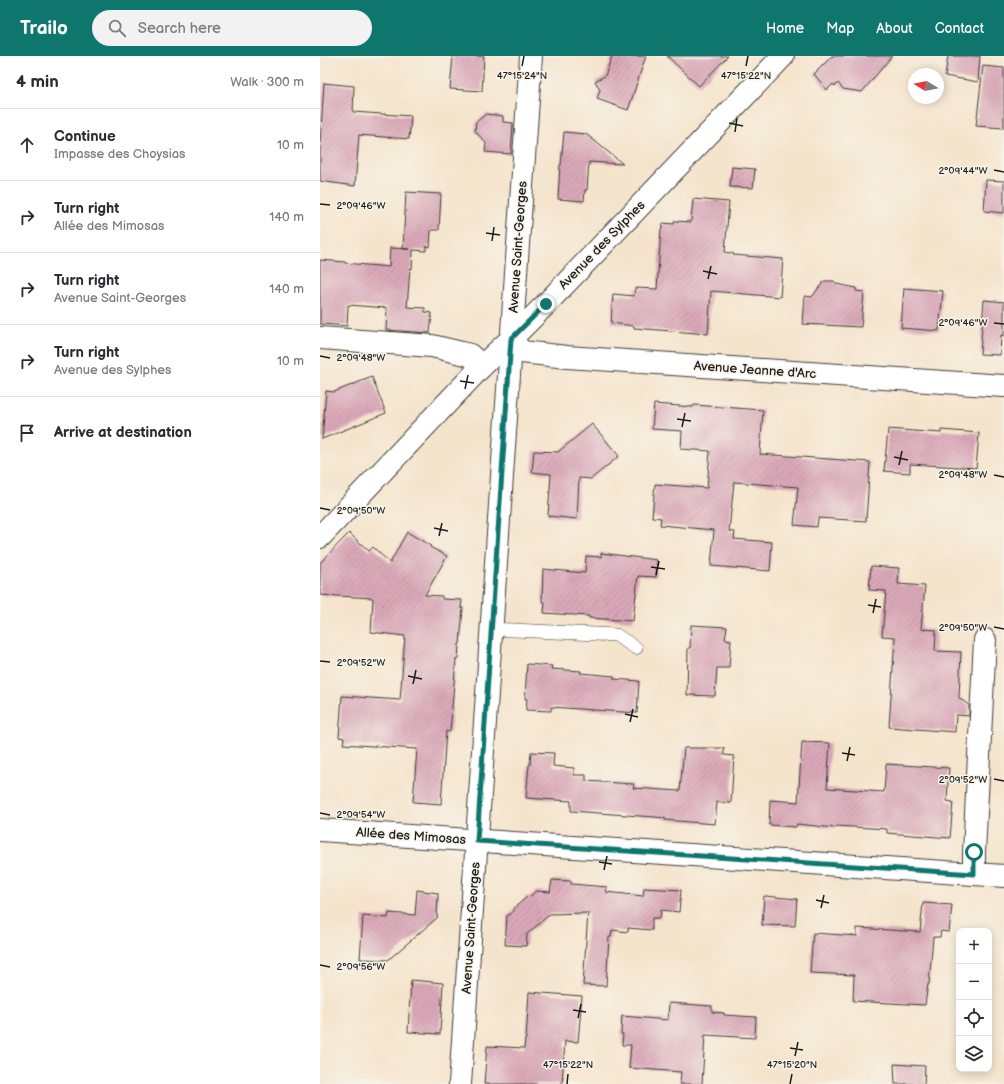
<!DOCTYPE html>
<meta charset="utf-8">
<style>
:root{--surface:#fff;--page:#f2f2f3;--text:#2b2b33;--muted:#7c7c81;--line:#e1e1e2;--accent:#0f766e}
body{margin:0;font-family:"Balsamiq Sans",sans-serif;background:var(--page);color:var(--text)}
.controls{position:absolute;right:12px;bottom:12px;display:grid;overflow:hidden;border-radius:8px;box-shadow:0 2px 10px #0003}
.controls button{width:36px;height:36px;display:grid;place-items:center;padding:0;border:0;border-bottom:1px solid var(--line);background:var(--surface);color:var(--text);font:20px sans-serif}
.compass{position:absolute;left:588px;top:12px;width:36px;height:36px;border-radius:50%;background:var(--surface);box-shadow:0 2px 10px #0003;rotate:280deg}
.stop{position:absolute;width:12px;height:12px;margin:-9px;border:3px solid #0f766e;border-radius:50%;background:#fff}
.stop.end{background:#0f766e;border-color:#fff;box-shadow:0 1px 4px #0008}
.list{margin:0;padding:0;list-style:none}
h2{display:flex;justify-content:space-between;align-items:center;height:52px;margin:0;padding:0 16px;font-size:17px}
h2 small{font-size:13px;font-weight:400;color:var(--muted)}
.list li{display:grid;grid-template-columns:26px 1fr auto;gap:12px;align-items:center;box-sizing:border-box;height:72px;padding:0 16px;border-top:1px solid var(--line)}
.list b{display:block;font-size:15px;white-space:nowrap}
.list p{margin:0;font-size:13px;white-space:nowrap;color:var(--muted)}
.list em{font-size:13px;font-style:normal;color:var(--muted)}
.icon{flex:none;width:22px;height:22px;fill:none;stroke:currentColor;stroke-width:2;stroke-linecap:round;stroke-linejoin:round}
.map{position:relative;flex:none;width:684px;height:1028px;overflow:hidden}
header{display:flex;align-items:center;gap:24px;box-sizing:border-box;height:56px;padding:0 20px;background:var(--accent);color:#fff}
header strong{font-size:19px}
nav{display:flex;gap:22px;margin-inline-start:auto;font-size:14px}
.search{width:280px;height:36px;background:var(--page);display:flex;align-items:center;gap:10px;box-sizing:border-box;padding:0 14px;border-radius:22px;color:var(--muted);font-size:15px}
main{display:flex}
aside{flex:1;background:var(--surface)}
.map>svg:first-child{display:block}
</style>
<header>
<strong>Trailo</strong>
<div class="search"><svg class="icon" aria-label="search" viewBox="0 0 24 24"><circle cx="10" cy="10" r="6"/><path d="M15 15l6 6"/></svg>Search here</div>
<nav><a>Home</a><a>Map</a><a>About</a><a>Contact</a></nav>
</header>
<main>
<aside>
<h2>4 min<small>Walk · 300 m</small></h2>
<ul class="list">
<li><svg class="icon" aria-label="ahead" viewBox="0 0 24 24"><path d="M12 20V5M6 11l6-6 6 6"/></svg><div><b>Continue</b><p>Impasse des Choysias</p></div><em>10 m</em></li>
<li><svg class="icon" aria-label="right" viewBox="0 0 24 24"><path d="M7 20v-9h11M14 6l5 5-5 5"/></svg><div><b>Turn right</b><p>Allée des Mimosas</p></div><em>140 m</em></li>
<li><svg class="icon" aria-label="right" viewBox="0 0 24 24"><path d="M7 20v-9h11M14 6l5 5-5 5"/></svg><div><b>Turn right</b><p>Avenue Saint-Georges</p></div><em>140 m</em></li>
<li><svg class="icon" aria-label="right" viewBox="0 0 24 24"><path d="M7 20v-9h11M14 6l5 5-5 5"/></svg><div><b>Turn right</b><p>Avenue des Sylphes</p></div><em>10 m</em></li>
<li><svg class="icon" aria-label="arrive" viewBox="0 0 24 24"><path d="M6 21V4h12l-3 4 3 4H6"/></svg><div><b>Arrive at destination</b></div></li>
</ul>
</aside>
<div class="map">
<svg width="684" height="1028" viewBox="0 0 684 1028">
<defs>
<pattern id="building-hatch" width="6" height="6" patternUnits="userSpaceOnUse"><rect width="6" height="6" fill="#daa7b8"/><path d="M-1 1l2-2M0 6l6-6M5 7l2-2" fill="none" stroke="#ba8f9e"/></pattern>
</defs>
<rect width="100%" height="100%" fill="#f7f3e8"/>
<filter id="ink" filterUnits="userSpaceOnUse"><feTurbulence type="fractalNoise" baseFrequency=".025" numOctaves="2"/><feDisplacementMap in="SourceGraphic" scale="8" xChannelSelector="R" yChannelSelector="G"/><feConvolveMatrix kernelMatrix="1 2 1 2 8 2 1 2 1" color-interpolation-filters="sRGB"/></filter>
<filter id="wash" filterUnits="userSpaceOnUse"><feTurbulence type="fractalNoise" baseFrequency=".012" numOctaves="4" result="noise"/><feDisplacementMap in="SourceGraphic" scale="16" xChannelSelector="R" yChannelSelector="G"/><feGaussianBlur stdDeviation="0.9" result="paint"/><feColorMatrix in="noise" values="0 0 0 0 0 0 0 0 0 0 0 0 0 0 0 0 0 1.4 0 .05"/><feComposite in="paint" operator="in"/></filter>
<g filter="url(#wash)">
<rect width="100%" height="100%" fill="#f5e4cc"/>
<g id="blocks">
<g fill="url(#building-hatch)">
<polygon points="133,0 164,0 162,35 130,33"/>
<polygon points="292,0 326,0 308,54 277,43 280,34 275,25 285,20"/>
<polygon points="347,0 408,0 379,30"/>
<polygon points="512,0 572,0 542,36 523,33 518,27 515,30 513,28 507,34 494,18"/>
<polygon points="628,0 660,0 658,26 625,20"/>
<polygon points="663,10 684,12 684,72 656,70"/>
<polygon points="4,27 34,30 33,56 91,60 89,83 39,79 35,130 0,125 0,88"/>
<polygon points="166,58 183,60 183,66 193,67 191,98 165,96 166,87 155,75 156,66"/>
<polygon points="244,76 266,78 303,108 269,106 267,134 265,134 264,145 238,143 240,109 241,109"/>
<polygon points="412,111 435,113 433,132 410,131"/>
<polygon points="666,124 684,125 684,157 664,155"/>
<polygon points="86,136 121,138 119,174 111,174 110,191 106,190 106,195 93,194 92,213 90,212 87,251 105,252 105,256 112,257 110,277 66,274 67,252 28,249 27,270 0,268 0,204 25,206 25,207 69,211 70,192 90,193 83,193"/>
<polygon points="373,143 409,146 405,196 414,198 413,199 463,203 460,241 391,235 388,278 314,272 314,270 291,267 293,238 314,240 315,232 337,233 341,173 342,173 343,167 354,168 355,165 371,166"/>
<polygon points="504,225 514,225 517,228 536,232 536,235 544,236 541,271 483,268 485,240 492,241"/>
<polygon points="584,232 623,235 619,275 581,272"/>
<polygon points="664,244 684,246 684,280 681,279 680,299 660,298"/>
<polygon points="52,321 66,357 2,383 6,335 14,336"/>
<polygon points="334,348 373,351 374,349 443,354 440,398 550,406 546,465 498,462 497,471 474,469 478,431 414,426 409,475 415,476 414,483 452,486 450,515 391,510 394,474 340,469 341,462 332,461 335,428 387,432 390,395 361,393 362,375 332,373"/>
<polygon points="272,368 299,400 271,423 259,422 257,463 228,460 231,418 212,416 214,395 238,396"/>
<polygon points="568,373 621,377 621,374 659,377 656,412 590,408 590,417 564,415"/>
<polygon points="87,476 111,490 110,491 127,500 105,539 122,540 122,543 142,544 141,552 143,552 140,588 139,588 138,603 136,603 130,676 126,675 121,748 93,746 97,693 23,688 24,682 19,681 22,640 80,644 85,580 51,576 53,542 0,539 0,507 29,477 49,495 53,491 70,507"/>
<polygon points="281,497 337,504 336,521 318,520 313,565 269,562 269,560 224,557 225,546 222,546 223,513 265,517 266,500 281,501"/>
<polygon points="551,510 579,512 578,528 605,530 601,573 616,574 615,595 641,596 639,642 649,649 649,660 636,659 635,676 569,671 575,581 562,580 566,535 549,534"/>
<polygon points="371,569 407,571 405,583 411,584 409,612 397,612 395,640 367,639 368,592 370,592"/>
<polygon points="207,608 232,610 231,613 261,615 260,617 294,620 294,623 319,625 317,657 231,651 231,655 206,654 207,643 205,643"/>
<polygon points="482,686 510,687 507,732 564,736 566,708 629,712 627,745 633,746 630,782 567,777 567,773 516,770 515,772 477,768 476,771 449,769 450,744 478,746"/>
<polygon points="364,692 404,692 404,699 414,700 411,747 397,746 395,768 345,764 345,762 334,761 251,755 251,745 206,742 209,709 210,709 211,696 234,697 233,710 254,712 254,719 266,719 266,725 314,728 313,732 360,735"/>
<polygon points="232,824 251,825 251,828 287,831 286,836 323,840 324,832 361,834 359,856 341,854 340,862 332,862 332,874 308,872 308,876 292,874 291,881 289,881 286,930 263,929 268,857 230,858 207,878 206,890 185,889 187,860 194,855 193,853 208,840 209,841 216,835 230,836"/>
<polygon points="97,834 118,837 117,861 118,861 68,904 40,903 43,860 68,862 69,857 95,859"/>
<polygon points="444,840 477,843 475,870 442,869"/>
<polygon points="603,847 632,849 629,876 621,875 620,881 613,881 609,928 608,928 605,949 533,945 534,919 490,917 493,877 537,880 537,872 600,876"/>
<polygon points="91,924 123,927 120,978 88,976"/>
<polygon points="209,936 262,940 258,986 245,985 242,1028 164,1028 167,990 204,992 205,983 206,983"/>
<polygon points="349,947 392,950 392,956 404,957 404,959 436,961 435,982 385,979 382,1028 360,1028 361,1016 309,1012 311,989 302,989 303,978 301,978 302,960 348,964"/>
<polygon points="574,1008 605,1010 604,1028 575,1028"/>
</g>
</g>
</g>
<g filter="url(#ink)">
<use href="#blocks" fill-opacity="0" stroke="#3d3a36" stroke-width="1"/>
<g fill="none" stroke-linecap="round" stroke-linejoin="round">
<defs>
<polyline id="service" points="171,573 296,579 316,592"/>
<g id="minor">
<polyline points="0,282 112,290 150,299 162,310"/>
<polyline points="191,283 202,296 247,301 684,330"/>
<polyline points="0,481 162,310 191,283 226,248 463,0"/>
<polyline points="0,774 684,820"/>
<polyline points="654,818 654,796 665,584"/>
<polyline points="140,1028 211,0"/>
</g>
</defs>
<use href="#service" stroke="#3d3a36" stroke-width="14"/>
<use href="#minor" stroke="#3d3a36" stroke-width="24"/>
<use href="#service" stroke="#fff" stroke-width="13"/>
<use href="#minor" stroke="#fff" stroke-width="22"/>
</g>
</g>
<g fill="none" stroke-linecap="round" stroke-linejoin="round" filter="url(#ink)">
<polyline stroke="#0f766e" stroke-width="5" points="226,248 191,283 157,785 654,818 654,796"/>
</g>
<path fill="none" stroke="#1c1c1c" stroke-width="1.5" d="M202 10 204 0M426 10 428 0M409 67 423 70M415 76 417 62M674 114 684 116M0 148 10 149M166 177 180 179M172 185 174 171M383 215 397 218M388 223 391 210M674 267 684 268M0 300 10 302M140 325 154 327M145 333 148 319M357 363 371 365M362 371 365 357M574 401 588 404M579 409 582 395M674 419 684 421M0 452 10 454M114 472 128 475M119 480 122 467M331 511 345 513M336 519 339 505M548 549 561 551M553 557 556 543M674 571 684 573M0 605 10 606M88 620 102 623M93 628 96 614M305 658 318 661M310 666 313 653M522 697 535 699M527 705 530 691M674 723 684 725M0 757 10 759M279 806 292 808M284 814 287 800M496 844 509 847M501 852 504 839M0 909 10 911M253 954 266 956M258 962 261 948M470 992 483 994M475 1000 478 986M247 1028 248 1018M470 1028 472 1018"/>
<g text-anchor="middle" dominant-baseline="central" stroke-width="3" stroke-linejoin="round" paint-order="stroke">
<g font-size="13" fill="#1c1c1c" stroke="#f7f3e8">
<text transform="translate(282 189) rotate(-46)">Avenue des Sylphes</text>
<text transform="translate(198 191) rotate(-86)">Avenue Saint-Georges</text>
<text transform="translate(435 314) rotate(4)">Avenue Jeanne d'Arc</text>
<text transform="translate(91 780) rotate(4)">Allée des Mimosas</text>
<text transform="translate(151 872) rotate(-86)">Avenue Saint-Georges</text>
</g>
</g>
<g font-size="10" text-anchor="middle" fill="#1c1c1c" stroke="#f7f3e8" stroke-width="3" stroke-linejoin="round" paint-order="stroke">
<text x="202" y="23">47°15'24"N</text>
<text x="426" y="23">47°15'22"N</text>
<text x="643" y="118">2°09'44"W</text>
<text x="41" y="153">2°09'46"W</text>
<text x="643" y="270">2°09'46"W</text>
<text x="41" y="305">2°09'48"W</text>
<text x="643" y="422">2°09'48"W</text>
<text x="41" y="458">2°09'50"W</text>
<text x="643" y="575">2°09'50"W</text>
<text x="41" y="610">2°09'52"W</text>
<text x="643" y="727">2°09'52"W</text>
<text x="41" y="762">2°09'54"W</text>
<text x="41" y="914">2°09'56"W</text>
<text x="248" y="1012">47°15'22"N</text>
<text x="472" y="1012">47°15'20"N</text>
</g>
</svg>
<div class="controls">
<button>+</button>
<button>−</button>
<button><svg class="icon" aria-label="locate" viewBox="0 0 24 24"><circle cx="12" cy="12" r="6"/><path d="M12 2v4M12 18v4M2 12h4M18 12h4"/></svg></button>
<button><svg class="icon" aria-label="layers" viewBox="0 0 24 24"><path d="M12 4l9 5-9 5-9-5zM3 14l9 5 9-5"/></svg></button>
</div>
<svg class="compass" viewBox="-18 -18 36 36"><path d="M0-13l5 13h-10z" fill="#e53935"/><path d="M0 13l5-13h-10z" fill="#7c7c81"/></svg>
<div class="stop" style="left:654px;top:796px"></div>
<div class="stop end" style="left:226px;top:248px"></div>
</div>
</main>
